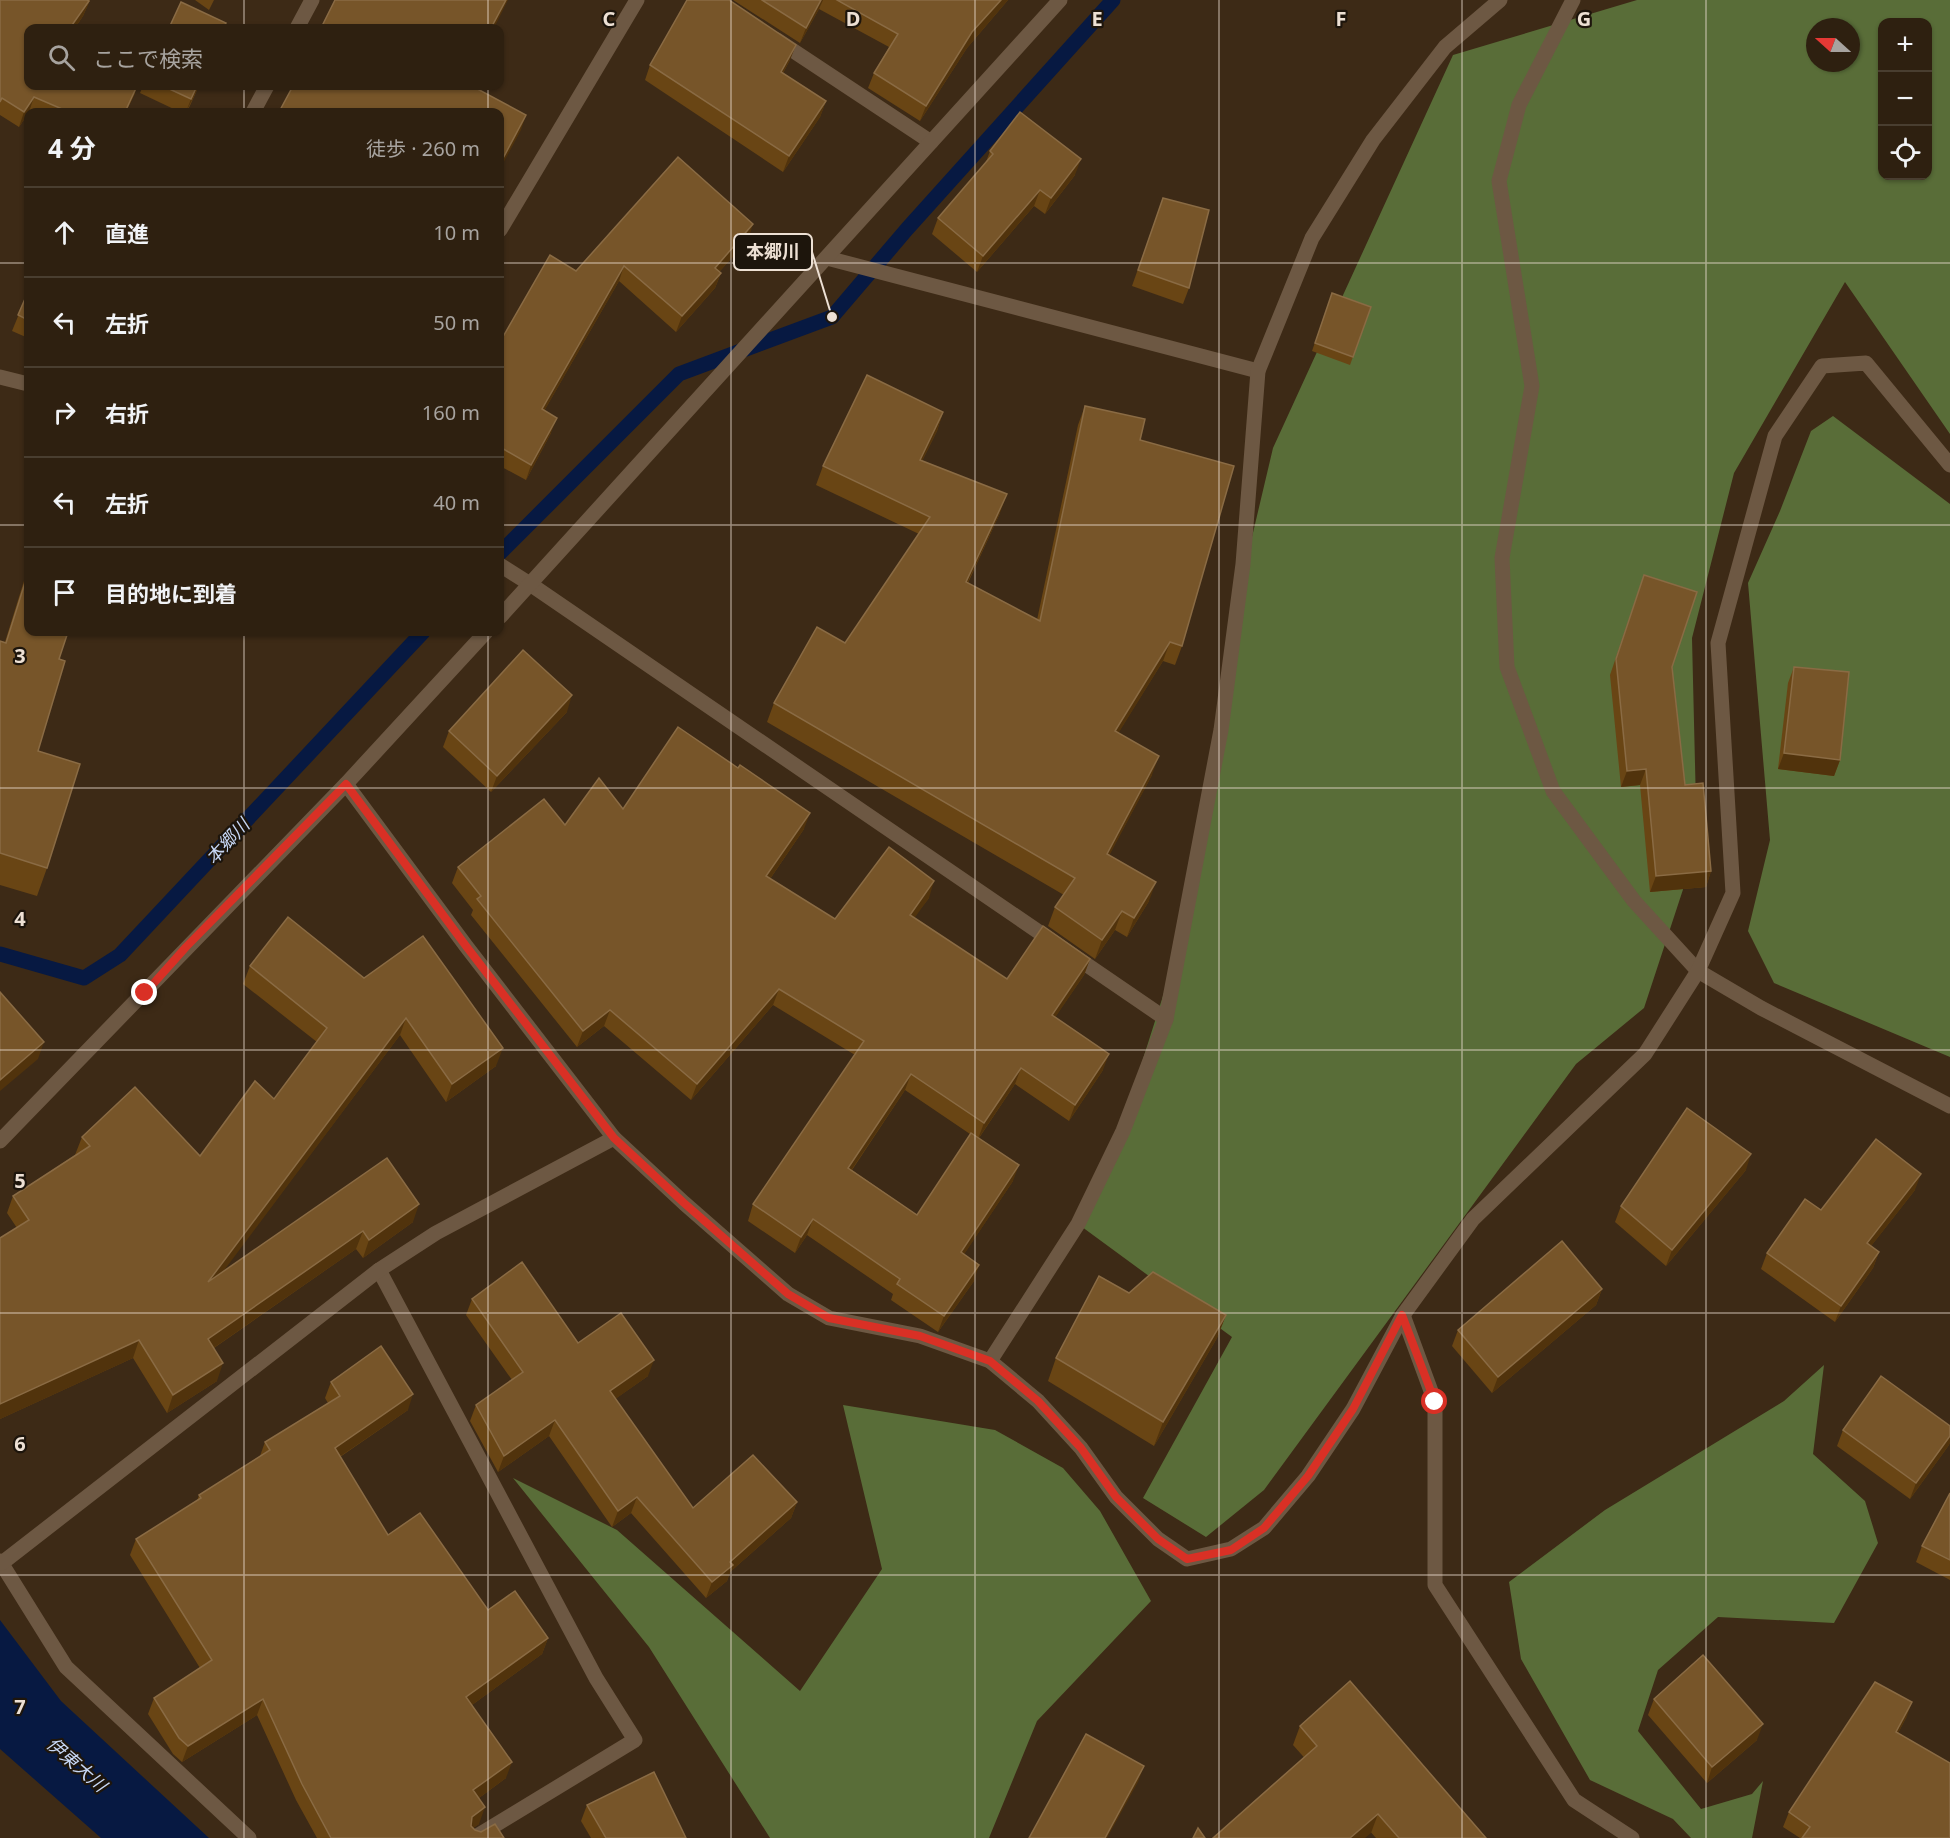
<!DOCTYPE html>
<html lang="ja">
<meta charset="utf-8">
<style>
:root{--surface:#2e2010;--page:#362819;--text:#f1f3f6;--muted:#a7a39f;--line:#493e30}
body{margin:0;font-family:"Noto Sans","Noto Sans JP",sans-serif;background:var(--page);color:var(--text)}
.controls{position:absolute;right:18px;top:18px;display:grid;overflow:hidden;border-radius:12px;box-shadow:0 2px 4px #0004}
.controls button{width:54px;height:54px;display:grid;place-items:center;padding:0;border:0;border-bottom:2px solid var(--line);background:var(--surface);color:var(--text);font:30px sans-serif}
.compass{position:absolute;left:1806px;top:18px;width:54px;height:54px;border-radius:50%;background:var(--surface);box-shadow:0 2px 4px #0004;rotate:291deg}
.stop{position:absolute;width:18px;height:18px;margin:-14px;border:4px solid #d93025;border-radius:50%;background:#fff}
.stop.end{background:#d93025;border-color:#fff;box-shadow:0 2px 6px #0008}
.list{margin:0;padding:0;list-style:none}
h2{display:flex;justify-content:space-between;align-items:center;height:78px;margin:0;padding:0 24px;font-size:26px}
h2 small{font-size:20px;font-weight:400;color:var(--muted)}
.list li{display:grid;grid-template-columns:39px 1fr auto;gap:18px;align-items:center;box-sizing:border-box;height:90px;padding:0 24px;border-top:2px solid var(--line)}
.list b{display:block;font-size:22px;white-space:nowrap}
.list em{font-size:20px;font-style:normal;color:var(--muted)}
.icon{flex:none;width:33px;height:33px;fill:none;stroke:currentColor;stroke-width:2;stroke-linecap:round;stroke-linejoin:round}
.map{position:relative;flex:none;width:1950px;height:1838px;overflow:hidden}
.search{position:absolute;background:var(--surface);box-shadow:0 2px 4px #0004;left:24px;top:24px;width:480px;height:66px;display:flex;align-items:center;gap:15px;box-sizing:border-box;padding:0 21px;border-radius:12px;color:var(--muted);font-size:22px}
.panel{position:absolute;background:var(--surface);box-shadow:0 2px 4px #0004;left:24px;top:108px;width:480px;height:528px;border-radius:12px}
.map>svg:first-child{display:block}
</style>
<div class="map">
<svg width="1950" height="1838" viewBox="0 0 1950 1838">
<rect width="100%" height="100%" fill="#3d2a16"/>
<g fill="#596d38" fill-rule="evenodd">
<path d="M1637 0H1950V434L1845 282 1734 473 1692 638 1697 847 1644 1008 1576 1064 1264 1490 1206 1537 1143 1498 1232 1337 1078 1224 1116 1144 1182 936 1239 592 1273 448 1453 55ZM1882 22H1928V176H1882ZM1815 27H1851V63H1815Z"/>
<polygon points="1833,416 1950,504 1950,1057 1774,983 1748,931 1770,840 1748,583 1780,511 1811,431"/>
<polygon points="1824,1365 1813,1454 1865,1501 1878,1543 1834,1623 1718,1617 1658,1670 1638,1731 1701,1809 1752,1794 1763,1781 1752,1838 1691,1838 1673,1819 1590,1780 1521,1659 1509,1582 1605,1510 1784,1401"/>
<polygon points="843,1405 995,1430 1063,1468 1100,1511 1151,1601 1037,1721 989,1838 770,1838 649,1647 513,1478 617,1530 800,1691 882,1569"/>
</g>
<polygon fill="#071942" points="0,1620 61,1701 209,1838 101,1838 0,1749"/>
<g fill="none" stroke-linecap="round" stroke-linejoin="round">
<g stroke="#071942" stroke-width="15">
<polyline points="500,553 679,374 832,317 907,229 1113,0"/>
<polyline points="0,954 84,978 120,955 423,632"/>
</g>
<g stroke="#6d5843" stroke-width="15">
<polyline points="1573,0 1519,105 1499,181 1532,386 1502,558 1507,667 1553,791 1634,901 1698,971 1761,1008 1950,1106"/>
<polyline points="297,28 312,0"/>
<polyline points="777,40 931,142"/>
<polyline points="253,112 267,86"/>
<polyline points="500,230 637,0"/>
<polyline points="827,258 1258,371"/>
<polyline points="0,377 28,384"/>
<polyline points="500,565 530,584 1166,1019"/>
<polyline points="500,617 1060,0"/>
<polyline points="346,784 466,946 614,1138 684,1203 788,1294 829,1318 920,1336 990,1361 1038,1401 1081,1448 1116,1497 1158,1539 1187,1559 1231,1549 1264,1528 1308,1476 1353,1409 1403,1315 1473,1219 1645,1054 1698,971 1733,893 1718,643 1775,436 1822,366 1866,363 1950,465"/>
<polyline points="0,1141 346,784 486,632"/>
<polyline points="379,1270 596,1678 635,1740 474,1838"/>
<polyline points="1403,1315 1435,1402 1435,1585 1574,1800 1632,1838"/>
<polyline points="990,1361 1078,1224 1123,1131 1166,1019 1221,730 1243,564 1258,371 1312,238 1373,140 1445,47 1500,0"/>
<polyline points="0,1561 66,1667 249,1838"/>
<polyline points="2,1563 379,1270 436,1233 614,1138"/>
</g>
</g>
<g fill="#694514" fill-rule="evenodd">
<polygon points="0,0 90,0 83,16 75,28 28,28 135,93 126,112 29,112 19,127 0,115"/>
<polygon points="195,0 214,0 209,10"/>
<polygon points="733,0 1008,0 967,48 920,121 868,88 874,73 889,47 819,9 800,43"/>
<polygon points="790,60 783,73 826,101 820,117 783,172 645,80 650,65"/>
<polygon points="143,86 199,86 187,112 180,112 140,93"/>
<polygon points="990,151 1075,175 1045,214 1034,206 977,272 932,234 938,218 986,162"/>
<polygon points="1163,198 1189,288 1183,304 1132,286"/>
<polygon points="748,240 719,272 721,273 715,288 676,332 619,281 544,411 551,433 526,480 500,466 500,342 576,271"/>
<polygon points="28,292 28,338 12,331"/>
<polygon points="1332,293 1371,307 1350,365 1312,351"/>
<polygon points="1085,406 1140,440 1182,646 1175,665 1163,661 1118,733 1152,775 1109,855 1149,901 1127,937 1115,930 1095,959 1048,926 1055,907 1064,895 767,722 774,703 845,643 919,534 816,485 823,466 943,412 937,431 922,461 1000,513 968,583 1037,620 1078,425"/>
<polygon points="28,568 28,632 59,659 38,751 47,868 37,896 0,885 0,641 5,642"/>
<polygon points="1644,575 1672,667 1685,785 1711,871 1706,887 1650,892 1640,785 1621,787 1610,675"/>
<polygon points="1794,667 1840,760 1834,776 1778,769 1788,683"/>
<polygon points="567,712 491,792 443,747 449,731"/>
<path d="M565 825 804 829 770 879 835 919 929 898 914 917 1007 979 1090 959 1084 975 1055 1017 1103 1070 1069 1121 1015 1084 979 1138 1013 1181 964 1254 974 1281 938 1332 891 1300 893 1294 807 1235 795 1253 748 1221 753 1204 855 1055 773 1005 691 1100 604 1026 577 1047 471 915 473 910 452 883 458 867ZM905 1090 970 1134 917 1215 852 1170Z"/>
<polygon points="250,966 364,978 496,1066 446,1102 400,1035 222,1272 387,1158 413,1222 363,1258 356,1249 214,1348 217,1381 167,1413 133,1358 0,1419 0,1238 17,1228 7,1213 13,1196 75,1155 82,1137 200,1156 274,1099 317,1042 243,984"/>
<polygon points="1746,1170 1666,1266 1615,1222 1621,1206"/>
<polygon points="1915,1190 1871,1246 1879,1252 1873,1268 1835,1322 1761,1269 1767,1253 1821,1210"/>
<polygon points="1602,1289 1596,1305 1492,1393 1452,1346 1458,1330"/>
<polygon points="1129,1293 1226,1315 1217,1338 1154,1446 1048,1381 1056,1358"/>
<polygon points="472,1299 578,1343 648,1376 615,1399 693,1508 797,1502 791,1518 730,1572 727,1581 706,1598 631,1513 612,1527 549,1436 498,1472 470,1421 476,1405 512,1380 466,1315"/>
<polygon points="331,1382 408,1410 340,1457 388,1535 488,1610 548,1638 542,1654 472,1705 506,1778 479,1798 479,1824 473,1828 475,1830 504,1838 317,1838 296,1800 257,1715 182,1762 173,1754 148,1714 154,1698 200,1668 130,1555 136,1539 197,1501 199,1495 260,1456 265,1442 328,1403 325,1398"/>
<polygon points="1950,1426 1950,1442 1949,1445 1910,1499 1837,1446 1843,1430"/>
<polygon points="1950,1493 1950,1580 1916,1562 1922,1546"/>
<polygon points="1654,1699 1757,1740 1707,1783 1648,1715"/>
<polygon points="1907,1716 1898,1733 1950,1838 1800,1838 1783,1827 1789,1812"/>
<polygon points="1300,1726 1486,1838 1376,1838 1293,1745"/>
<polygon points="587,1805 686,1838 591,1838 581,1821"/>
</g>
<g fill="#51330c">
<polygon points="87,0 90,0 83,16 75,28 70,28"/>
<polygon points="506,0 508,0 494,28 491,28"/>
<polygon points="821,0 823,0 819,9 800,43 806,28"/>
<polygon points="1001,0 1008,0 967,48 920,121 926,106 972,32"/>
<polygon points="796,45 790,60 775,87 781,72"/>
<polygon points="137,86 135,93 126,112 125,112"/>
<polygon points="197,86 199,86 186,112 191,99"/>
<polygon points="34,97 29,112 19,127 24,112"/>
<polygon points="826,101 820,117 783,172 789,156"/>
<polygon points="526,115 521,130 500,169 500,164"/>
<polygon points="1081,159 1075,175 1045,214 1051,198"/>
<polygon points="1040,190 1034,206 977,272 983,256"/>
<polygon points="753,224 748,240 709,283 715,268"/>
<polygon points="624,266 619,281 536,425 542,409"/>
<polygon points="721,273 715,288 676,332 682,316"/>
<polygon points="943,412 937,431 913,479 920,460"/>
<polygon points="557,418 551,433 526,480 531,465"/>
<polygon points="1007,494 1000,513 959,601 966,582"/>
<polygon points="1170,642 1163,661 1108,750 1115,731"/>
<polygon points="572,695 567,712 491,792 497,776"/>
<polygon points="1784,753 1840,760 1834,776 1778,769"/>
<polygon points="1159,756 1152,775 1100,873 1107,854"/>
<polygon points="1646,769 1640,785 1621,787 1627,771"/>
<polygon points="810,813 804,829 761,892 766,876"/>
<polygon points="1711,871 1706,887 1650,892 1656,876"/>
<polygon points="934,881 929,898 905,931 910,915"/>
<polygon points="1156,882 1149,901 1127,937 1134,918"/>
<polygon points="1122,911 1115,930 1095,959 1102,940"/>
<polygon points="1090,959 1084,975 1046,1031 1052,1015"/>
<polygon points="779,989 773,1005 691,1100 697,1084"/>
<polygon points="610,1010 604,1026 577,1047 583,1031"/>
<polygon points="406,1018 400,1035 202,1300 208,1282"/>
<polygon points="44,1042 38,1059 0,1091 0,1080"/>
<polygon points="503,1048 496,1066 446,1102 452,1084"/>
<polygon points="1109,1054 1103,1070 1069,1121 1075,1105"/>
<polygon points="1021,1068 1015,1084 978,1139 984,1123"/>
<polygon points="911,1074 905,1090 842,1184 848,1168"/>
<polygon points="1751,1154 1746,1170 1666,1266 1672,1250"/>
<polygon points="1019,1165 1013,1181 955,1268 961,1252"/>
<polygon points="1921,1174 1915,1190 1861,1259 1867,1243"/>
<polygon points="419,1204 413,1222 363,1258 369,1240"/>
<polygon points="813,1219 807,1235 795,1253 801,1237"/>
<polygon points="363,1231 356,1249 202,1356 208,1339"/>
<polygon points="1879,1252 1873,1268 1835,1322 1841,1306"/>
<polygon points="979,1265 974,1281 938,1332 944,1316"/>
<polygon points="1602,1289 1596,1305 1492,1393 1498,1377"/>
<polygon points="1226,1315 1217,1338 1154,1446 1163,1422"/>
<polygon points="139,1340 133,1358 0,1419 0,1404"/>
<polygon points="654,1360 648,1376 604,1407 610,1391"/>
<polygon points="223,1363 217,1381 167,1413 173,1395"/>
<polygon points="413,1394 408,1410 329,1464 335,1448"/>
<polygon points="555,1420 549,1436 498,1472 504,1456"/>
<polygon points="1950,1436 1950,1442 1949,1445 1910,1499 1916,1483"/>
<polygon points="637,1497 631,1513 612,1527 618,1511"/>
<polygon points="797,1502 791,1518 730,1572 727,1581 706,1598 712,1582 730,1562"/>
<polygon points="548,1638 542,1654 461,1713 466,1697"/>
<polygon points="263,1699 257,1715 182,1762 188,1746"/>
<polygon points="1912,1702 1907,1716 1891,1747 1896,1732"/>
<polygon points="1763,1724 1757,1740 1707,1783 1712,1767"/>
<polygon points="512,1762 506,1778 468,1806 473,1790"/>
<polygon points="1144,1766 1138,1782 1107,1838 1105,1838"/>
<polygon points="485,1807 479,1824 466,1833 472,1817"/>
<polygon points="1378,1814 1371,1833 1365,1838 1350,1838"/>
</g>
<g fill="#775529" stroke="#8a6b44" stroke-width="1.5">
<polygon points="0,0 87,0 89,1 70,28 28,28 28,86 137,86 125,112 69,112 34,97 24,112 2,98 0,102"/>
<polygon points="335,0 506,0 491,28 321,28"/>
<polygon points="687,0 729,0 796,45 781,72 826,101 789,156 650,65"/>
<polygon points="762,0 821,0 806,28"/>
<polygon points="837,0 1001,0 972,32 926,106 874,73 898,34"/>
<polygon points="181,2 226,23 223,28 169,28"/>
<polygon points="163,86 197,86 191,99"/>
<polygon points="293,86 472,86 526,115 500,164 500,112 279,112"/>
<polygon points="1020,112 1081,159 1051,198 1040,190 983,256 938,218 993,154 990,151"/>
<polygon points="678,157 753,224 715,268 721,273 682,316 624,266 542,409 557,418 531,465 500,447 500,342 550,255 576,271"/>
<polygon points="1163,198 1209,210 1189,288 1138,270"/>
<polygon points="28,292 28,320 18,315"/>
<polygon points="1332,293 1371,307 1353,357 1315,343"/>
<polygon points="867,375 943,412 920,460 1007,494 966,582 1040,621 1085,406 1145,419 1140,440 1234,466 1182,646 1170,642 1115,731 1159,756 1107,854 1156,882 1134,918 1122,911 1102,940 1055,907 1075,878 774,703 817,627 845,643 930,517 823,466"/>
<polygon points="28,573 28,632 68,632 59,659 65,661 38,751 80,764 47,868 0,853 0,641 6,643"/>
<polygon points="1644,575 1697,592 1672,667 1685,785 1703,783 1711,871 1656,876 1646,769 1627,771 1616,659"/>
<polygon points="523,650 572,695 497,776 449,731"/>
<polygon points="1794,667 1849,672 1840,760 1784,753"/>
<polygon points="678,727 738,768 740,765 810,813 766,876 835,919 889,847 934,881 910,915 1007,979 1043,926 1090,959 1052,1015 1109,1054 1075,1105 1021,1068 984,1123 911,1074 848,1168 917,1215 971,1133 1019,1165 961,1252 979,1265 944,1316 897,1284 900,1279 813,1219 801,1237 753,1204 864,1041 779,989 697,1084 610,1010 583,1031 477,899 481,896 458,867 544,799 565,825 599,778 623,809"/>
<polygon points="288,917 364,978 423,936 503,1048 452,1084 406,1018 208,1282 387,1158 419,1204 369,1240 363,1231 208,1339 223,1363 173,1395 139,1340 0,1404 0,1238 29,1220 13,1196 90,1146 82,1137 135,1087 200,1156 255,1081 274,1099 327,1028 250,966"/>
<polygon points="0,992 44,1042 0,1080"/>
<polygon points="1687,1108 1751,1154 1672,1250 1621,1206"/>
<polygon points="1876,1139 1921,1174 1867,1243 1879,1252 1841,1306 1767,1253 1805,1199 1821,1210"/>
<polygon points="1562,1241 1602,1289 1498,1377 1458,1330"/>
<polygon points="522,1262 578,1343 621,1313 654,1360 610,1391 693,1508 753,1455 797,1502 730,1562 733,1565 712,1582 637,1497 618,1511 555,1420 504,1456 476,1405 523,1372 472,1299"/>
<polygon points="1153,1272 1226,1315 1163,1422 1056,1358 1099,1276 1129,1293"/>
<polygon points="381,1346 413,1394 335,1448 388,1535 420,1513 488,1610 515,1591 548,1638 466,1697 512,1762 473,1790 485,1807 472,1817 471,1826 475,1830 481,1832 495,1824 504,1838 331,1838 302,1784 263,1699 188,1746 179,1738 154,1698 212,1660 136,1539 201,1498 199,1495 270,1450 265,1442 340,1396 331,1382"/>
<polygon points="1881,1376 1950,1426 1950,1436 1916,1483 1843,1430"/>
<polygon points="1950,1493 1950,1560 1922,1546"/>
<polygon points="1703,1655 1763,1724 1712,1767 1654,1699"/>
<polygon points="1350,1681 1486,1838 1399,1838 1378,1814 1350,1838 1213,1838 1317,1746 1300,1726"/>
<polygon points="1875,1682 1912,1702 1896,1732 1950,1763 1950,1838 1802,1838 1810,1827 1789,1812"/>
<polygon points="1086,1734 1144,1766 1105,1838 1029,1838"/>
<polygon points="654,1772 686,1838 606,1838 587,1805"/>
<polygon points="1198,1828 1205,1838 1193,1838"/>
</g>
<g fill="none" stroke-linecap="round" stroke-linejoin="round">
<polyline stroke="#d93025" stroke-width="8" points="145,993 186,947 346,784 466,946 614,1138 684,1203 788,1294 829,1318 920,1336 990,1361 1038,1401 1081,1448 1116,1497 1158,1539 1187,1559 1231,1550 1264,1528 1308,1476 1353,1409 1402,1315 1435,1402"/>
</g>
<path fill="none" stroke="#ede0d4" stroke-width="1.5" stroke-opacity="0.55" d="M244 0V28M488 0V28M731 0V1838M975 0V1838M1219 0V1838M1462 0V1838M1706 0V1838M244 86V112M488 86V112M0 263H28M500 263H1950M0 525H28M500 525H1950M244 632V1838M488 632V1838M0 788H1950M0 1050H1950M0 1313H1950M0 1575H1950"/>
<g text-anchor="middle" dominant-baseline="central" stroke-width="4.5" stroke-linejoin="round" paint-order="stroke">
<g font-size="18" font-style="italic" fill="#c7d7f5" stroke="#1d150c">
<text transform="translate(227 841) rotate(-47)">本郷川</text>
<text transform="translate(77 1764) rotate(41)">伊東大川</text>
</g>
</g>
<g font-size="20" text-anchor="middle" font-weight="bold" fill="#ede0d4" stroke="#1d150c" stroke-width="4.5" stroke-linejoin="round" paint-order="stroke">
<text x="609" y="26">C</text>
<text x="853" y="26">D</text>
<text x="1097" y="26">E</text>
<text x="1341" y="26">F</text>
<text x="1584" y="26">G</text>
<text x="20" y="663">3</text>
<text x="20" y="926">4</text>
<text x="20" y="1188">5</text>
<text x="20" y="1451">6</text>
<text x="20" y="1714">7</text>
</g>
<path fill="none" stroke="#ede0d4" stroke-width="2" d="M832 317L812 252"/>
<circle fill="#ede0d4" stroke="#1d150c" stroke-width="2" cx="832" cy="317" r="6"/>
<rect fill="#1d150c" stroke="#ede0d4" stroke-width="2" x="734" y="234" width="78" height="36" rx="6"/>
<g font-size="18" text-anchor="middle" font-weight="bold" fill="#ede0d4">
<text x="773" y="258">本郷川</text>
</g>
</svg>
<div class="controls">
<button>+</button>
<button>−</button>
<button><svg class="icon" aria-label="locate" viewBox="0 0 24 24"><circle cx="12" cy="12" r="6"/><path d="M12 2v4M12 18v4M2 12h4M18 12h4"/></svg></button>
</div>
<svg class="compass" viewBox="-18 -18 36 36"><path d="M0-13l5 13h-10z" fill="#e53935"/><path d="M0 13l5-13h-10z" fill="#a7a39f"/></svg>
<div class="stop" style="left:1435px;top:1402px"></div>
<div class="stop end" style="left:145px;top:993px"></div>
<div class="search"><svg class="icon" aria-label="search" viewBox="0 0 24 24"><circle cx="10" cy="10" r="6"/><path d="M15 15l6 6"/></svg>ここで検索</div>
<section class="panel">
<h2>4 分<small>徒歩 · 260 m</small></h2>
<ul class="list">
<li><svg class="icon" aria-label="ahead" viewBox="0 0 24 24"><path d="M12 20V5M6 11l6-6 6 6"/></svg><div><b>直進</b></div><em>10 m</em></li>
<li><svg class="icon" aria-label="left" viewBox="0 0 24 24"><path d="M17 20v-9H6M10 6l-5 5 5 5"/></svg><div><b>左折</b></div><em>50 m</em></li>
<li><svg class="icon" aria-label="right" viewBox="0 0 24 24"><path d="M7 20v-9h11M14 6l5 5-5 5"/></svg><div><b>右折</b></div><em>160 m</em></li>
<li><svg class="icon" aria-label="left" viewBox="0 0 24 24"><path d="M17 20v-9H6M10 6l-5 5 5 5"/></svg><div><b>左折</b></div><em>40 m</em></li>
<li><svg class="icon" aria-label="arrive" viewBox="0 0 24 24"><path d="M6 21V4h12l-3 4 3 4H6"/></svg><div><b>目的地に到着</b></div></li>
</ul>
</section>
</div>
